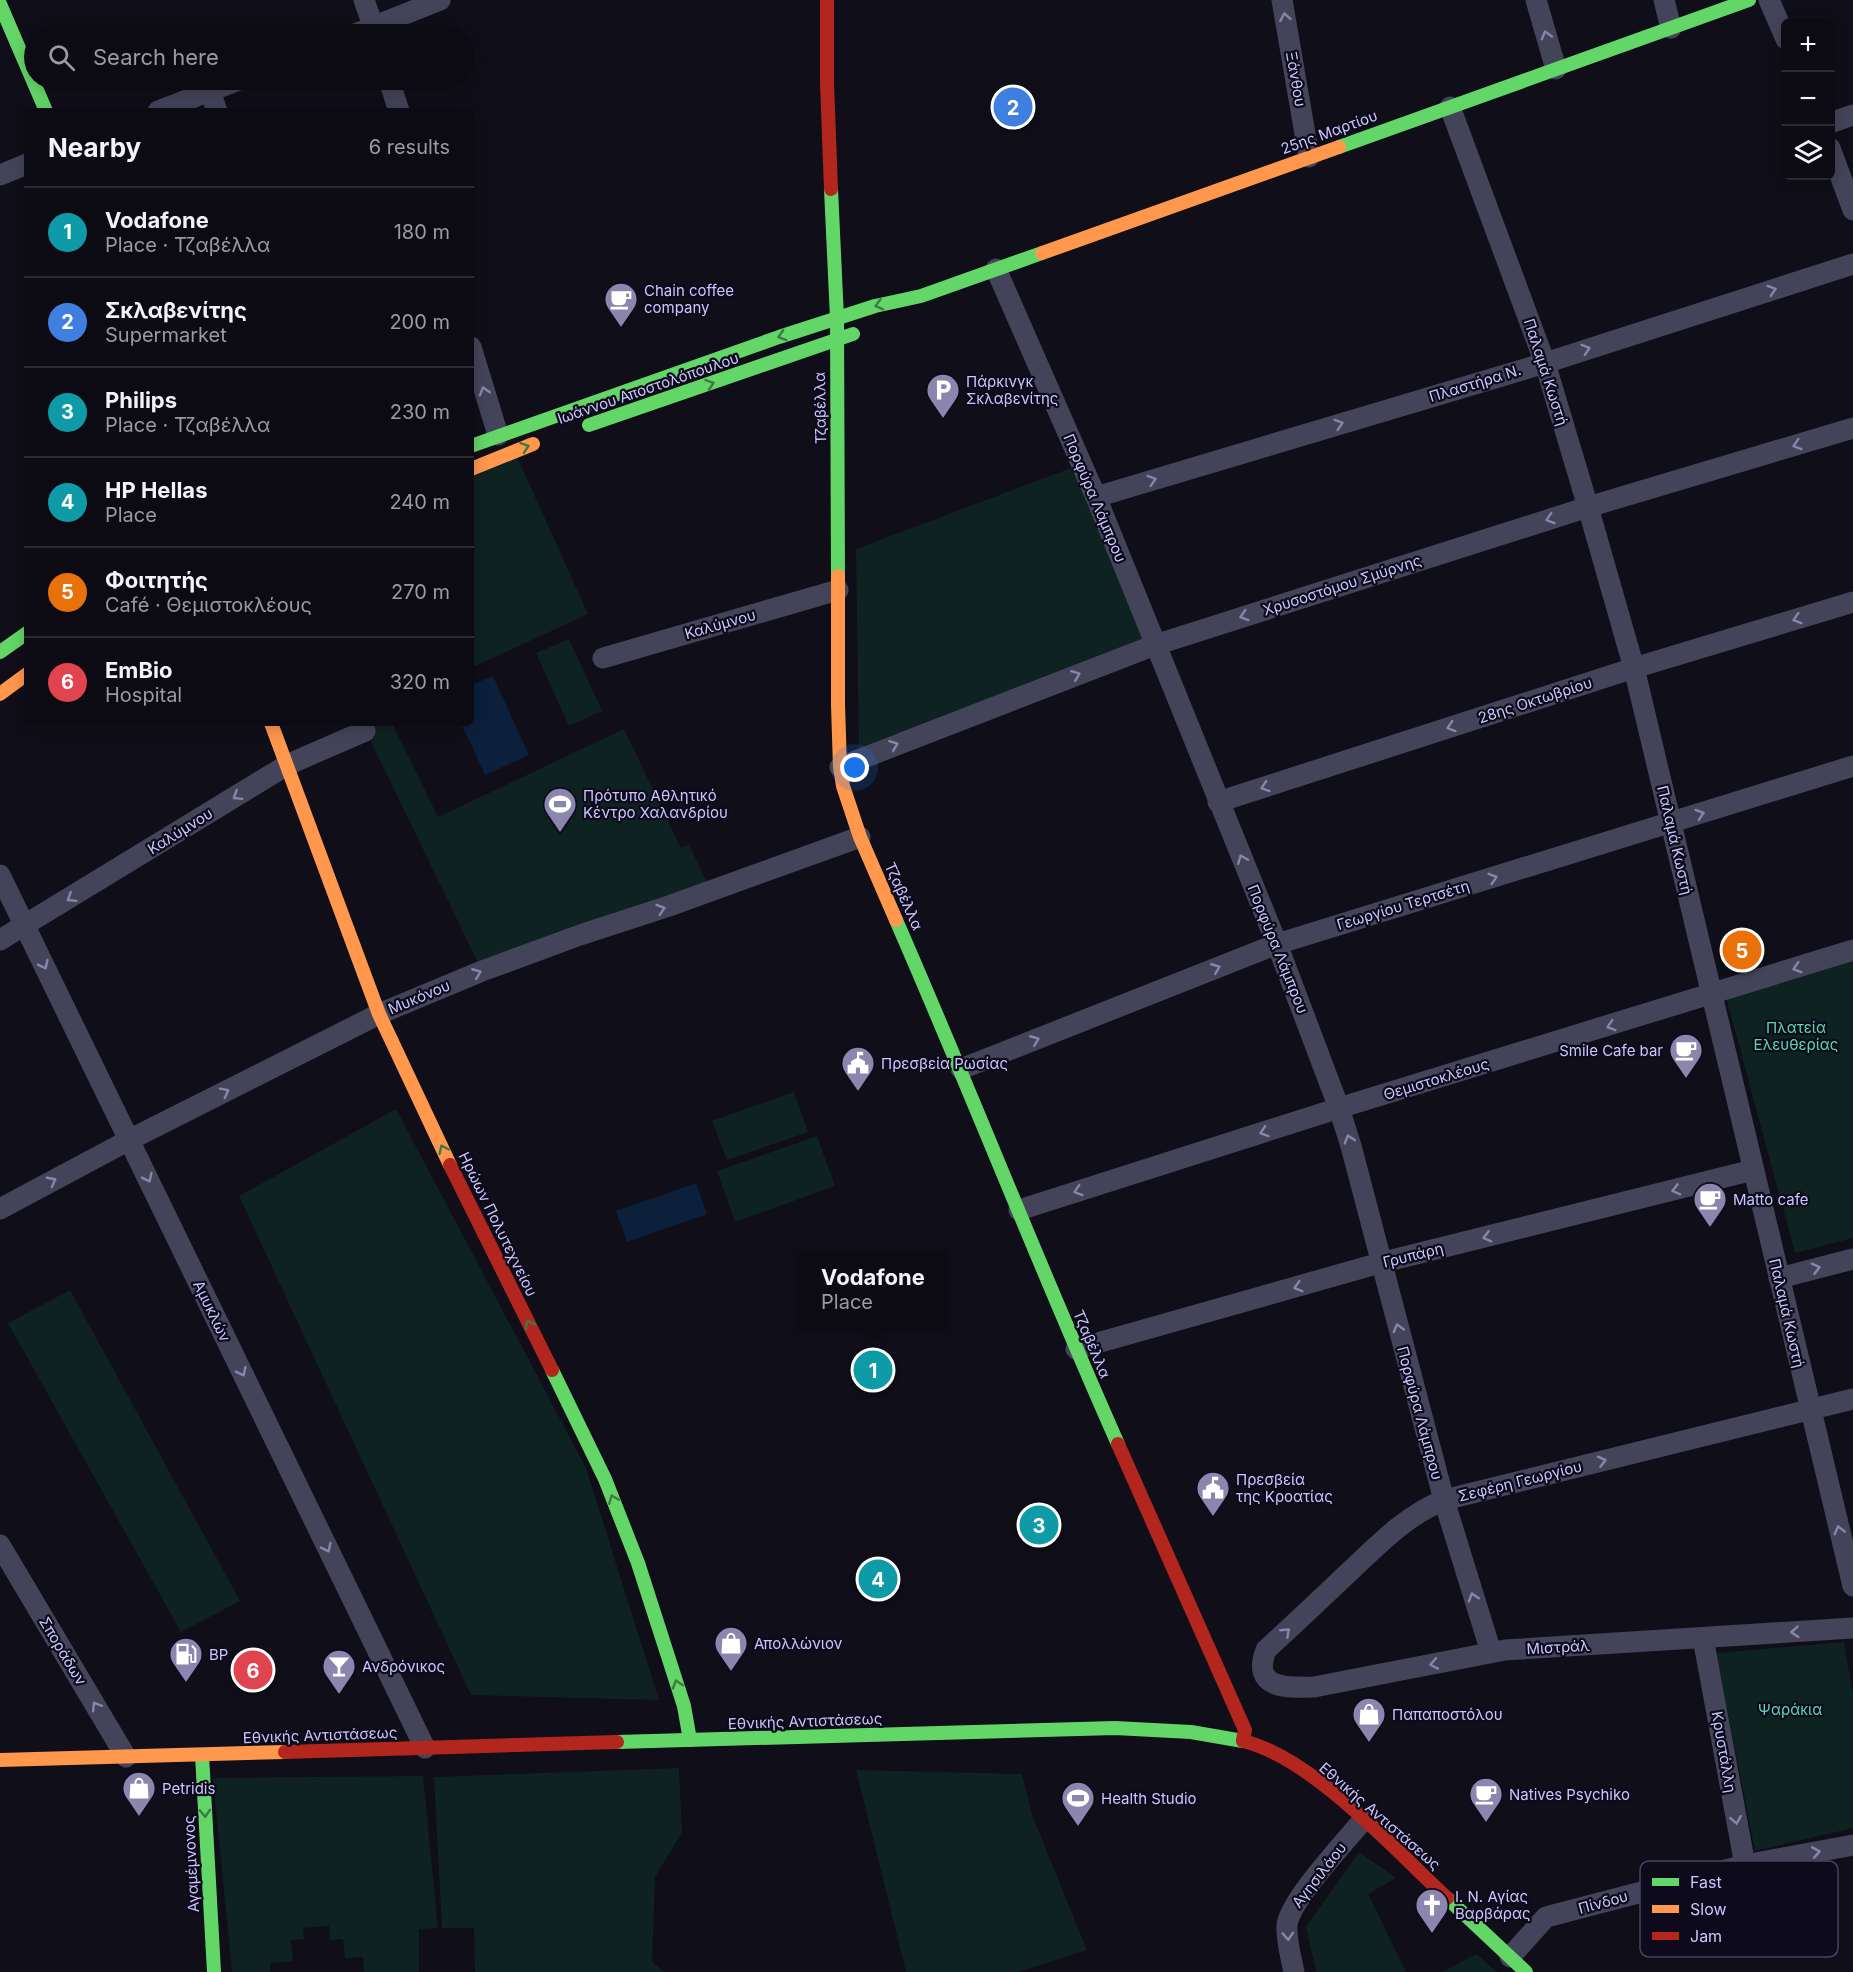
<!DOCTYPE html>
<meta charset="utf-8">
<style>
:root{--surface:#0c0a12;--page:#15131b;--text:#f1f3f6;--muted:#9a9a9f;--line:#2c2b32;--accent:#8a86ad}
body{margin:0;font-family:Inter,sans-serif;background:var(--page);color:var(--text)}
.controls{position:absolute;right:18px;top:18px;display:grid;overflow:hidden;border-radius:9px;box-shadow:0 3px 15px #0003}
.controls button{width:54px;height:54px;display:grid;place-items:center;padding:0;border:0;border-bottom:2px solid var(--line);background:var(--surface);color:var(--text);font:30px sans-serif}
.you{position:absolute;left:855px;top:768px;width:21px;height:21px;margin:-15px;border:4px solid #fff;border-radius:50%;background:#1a73e8;box-shadow:0 0 0 9px #1a73e833}
.badge{display:grid;place-items:center;width:39px;height:39px;border-radius:50%;background:var(--accent);color:#fff;font-size:20px;font-weight:700}
.pin{position:absolute;translate:-50% -50%;border:3px solid #fff;box-shadow:0 2px 6px #0006}
.popup{position:absolute;left:798px;top:1250px;width:150px;height:78px;box-sizing:border-box;display:grid;place-content:center;border-radius:9px;background:var(--surface);filter:drop-shadow(0 2px 4px #0005);font-size:20px;white-space:nowrap;color:var(--muted)}
.popup b{font-size:22px;color:var(--text)}
.popup::after{content:'';position:absolute;left:50%;top:100%;margin-left:-12px;border:12px solid transparent;border-top-color:var(--surface)}
.list{margin:0;padding:0;list-style:none}
h2{display:flex;justify-content:space-between;align-items:center;height:78px;margin:0;padding:0 24px;font-size:26px}
h2 small{font-size:20px;font-weight:400;color:var(--muted)}
.list li{display:grid;grid-template-columns:39px 1fr auto;gap:18px;align-items:center;box-sizing:border-box;height:90px;padding:0 24px;border-top:2px solid var(--line)}
.list b{display:block;font-size:22px;white-space:nowrap}
.list p{margin:0;font-size:20px;white-space:nowrap;color:var(--muted)}
.list em{font-size:20px;font-style:normal;color:var(--muted)}
.icon{flex:none;width:33px;height:33px;fill:none;stroke:currentColor;stroke-width:2;stroke-linecap:round;stroke-linejoin:round}
.map{position:relative;flex:none;width:1853px;height:1972px;overflow:hidden}
.search{position:absolute;background:var(--surface);box-shadow:0 3px 15px #0003;left:24px;top:24px;width:450px;height:66px;display:flex;align-items:center;gap:15px;box-sizing:border-box;padding:0 21px;border-radius:33px;color:var(--muted);font-size:22px}
.panel{position:absolute;background:var(--surface);box-shadow:0 3px 15px #0003;left:24px;top:108px;width:450px;height:618px;border-radius:9px}
.map>svg:first-child{display:block}
</style>
<div class="map">
<svg width="1853" height="1972" viewBox="0 0 1853 1972">
<rect width="100%" height="100%" fill="#100e18"/>
<g fill="#0f2222">
<polygon points="514,450 588,614 471,668 471,469"/>
<polygon points="1079,465 1145,641 859,748 856,549"/>
<polygon points="569,639 602,711 569,726 536,653"/>
<polygon points="362,723 392,723 438,817 624,729 681,848 689,844 711,891 482,971"/>
<polygon points="1853,960 1853,1238 1795,1253 1726,997"/>
<polygon points="794,1092 808,1132 727,1160 712,1121"/>
<polygon points="396,1109 586,1468 659,1700 471,1695 239,1196"/>
<polygon points="817,1136 835,1186 735,1222 717,1171"/>
<polygon points="70,1290 240,1601 181,1632 8,1323"/>
<polygon points="1844,1642 1853,1694 1853,1828 1755,1851 1716,1653"/>
<polygon points="679,1768 682,1832 655,1877 652,1962 664,1972 475,1972 474,1928 442,1928 434,1777"/>
<polygon points="856,1770 1022,1774 1032,1815 1087,1950 1018,1972 906,1972"/>
<polygon points="423,1776 438,1928 419,1929 419,1972 364,1972 363,1957 345,1958 343,1939 330,1940 329,1926 303,1928 304,1939 291,1940 293,1961 270,1963 270,1972 232,1972 213,1778"/>
<polygon points="1359,1852 1396,1878 1368,1894 1406,1972 1316,1972 1306,1927"/>
<polygon points="1476,1954 1497,1972 1443,1972"/>
</g>
<g fill="#0c203b">
<polygon points="493,676 529,755 485,775 461,723 471,723 471,685"/>
<polygon points="696,1183 707,1214 627,1242 616,1211"/>
</g>
<g fill="none" stroke-linecap="round" stroke-linejoin="round">
<g stroke="#434459" stroke-width="21">
<polyline points="364,0 376,34"/>
<polyline points="1282,0 1309,157"/>
<polyline points="1536,0 1556,69"/>
<polyline points="1664,0 1671,28"/>
<polyline points="1769,0 1786,39"/>
<polyline points="355,34 440,0"/>
<polyline points="389,80 399,111"/>
<polyline points="210,91 217,111"/>
<polyline points="1450,107 1545,363 1588,507 1634,668 1853,1586"/>
<polyline points="158,111 239,80"/>
<polyline points="1830,123 1853,115"/>
<polyline points="1830,148 1853,210"/>
<polyline points="0,175 27,164"/>
<polyline points="996,269 1096,497 1277,944 1339,1108 1351,1146 1444,1500 1491,1652"/>
<polyline points="471,347 498,435"/>
<polyline points="1096,497 1545,363 1853,264"/>
<polyline points="603,658 838,590"/>
<polyline points="840,767 1155,645 1588,507 1853,428"/>
<polyline points="1218,802 1634,668 1853,602"/>
<polyline points="0,875 425,1748"/>
<polyline points="0,940 287,765 365,731"/>
<polyline points="961,1069 1277,944 1853,766"/>
<polyline points="0,1209 129,1140 379,1014 482,971 580,935 669,906 860,837"/>
<polyline points="1019,1210 1339,1108 1853,950"/>
<polyline points="1779,1278 1853,1259"/>
<polyline points="1076,1349 1380,1263 1753,1170"/>
<path d="M1853 1399 1444 1500C1405 1516 1378 1545 1348 1573 1321 1599 1294 1624 1266 1650 1251 1689 1287 1688 1314 1687L1505 1650 1853 1628"/>
<polyline points="0,1545 126,1757"/>
<polyline points="1703,1638 1745,1865"/>
<polyline points="1510,1957 1546,1917 1745,1865 1853,1845"/>
<path d="M1294 1972C1291 1957 1286 1941 1287 1925 1290 1900 1345 1842 1364 1819"/>
</g>
<g stroke="#63d668" stroke-width="14">
<polyline points="0,4 46,111"/>
<polyline points="1339,147 1749,0"/>
<polyline points="831,189 837,318 838,576"/>
<polyline points="589,425 853,334"/>
<polyline points="471,446 779,337 875,306 921,296 1042,253"/>
<polyline points="0,652 27,633"/>
<path d="M896 920C972 1094 1041 1271 1118 1444"/>
<polyline points="552,1370 605,1479 638,1563 684,1706 690,1740"/>
<polyline points="617,1742 1115,1728 1191,1732 1243,1741"/>
<polyline points="202,1755 214,1972"/>
<polyline points="1447,1898 1526,1972"/>
</g>
<g stroke="#ff974d" stroke-width="14">
<polyline points="1042,253 1339,147"/>
<polyline points="471,469 533,444"/>
<polyline points="838,576 838,705 840,767 843,786 860,837 896,920"/>
<polyline points="0,694 27,674"/>
<polyline points="271,723 379,1014 450,1165"/>
<polyline points="0,1760 285,1752"/>
</g>
<g stroke="#b3261e" stroke-width="14">
<polyline points="827,0 827,83 831,189"/>
<polyline points="450,1165 552,1370"/>
<polyline points="1118,1444 1245,1730 1243,1740"/>
<path d="M1243 1741C1313 1758 1394 1849 1447 1898"/>
<polyline points="285,1752 617,1742"/>
</g>
</g>
<defs><path id="oneway-chevron" d="M-2-3.5L2.5 0L-2 3.5" fill="none" stroke-width="1.6" stroke-linecap="round" stroke-linejoin="round" transform="scale(1.5)"/></defs>
<g stroke="#8786ab">
<use href="#oneway-chevron" transform="translate(1285 17) rotate(-100)"/>
<use href="#oneway-chevron" transform="translate(1546 35) rotate(-106)"/>
<use href="#oneway-chevron" transform="translate(1772 290) rotate(-18)"/>
<use href="#oneway-chevron" transform="translate(1586 349) rotate(-18)"/>
<use href="#oneway-chevron" transform="translate(484 391) rotate(-107)"/>
<use href="#oneway-chevron" transform="translate(1339 424) rotate(-17)"/>
<use href="#oneway-chevron" transform="translate(1797 445) rotate(163)"/>
<use href="#oneway-chevron" transform="translate(1152 480) rotate(-17)"/>
<use href="#oneway-chevron" transform="translate(1550 519) rotate(162)"/>
<use href="#oneway-chevron" transform="translate(1244 616) rotate(162)"/>
<use href="#oneway-chevron" transform="translate(1797 619) rotate(163)"/>
<use href="#oneway-chevron" transform="translate(1076 675) rotate(-21)"/>
<use href="#oneway-chevron" transform="translate(1451 727) rotate(162)"/>
<use href="#oneway-chevron" transform="translate(894 745) rotate(-21)"/>
<use href="#oneway-chevron" transform="translate(1265 787) rotate(162)"/>
<use href="#oneway-chevron" transform="translate(237 796) rotate(148)"/>
<use href="#oneway-chevron" transform="translate(1700 814) rotate(-18)"/>
<use href="#oneway-chevron" transform="translate(1242 859) rotate(-112)"/>
<use href="#oneway-chevron" transform="translate(1493 878) rotate(-17)"/>
<use href="#oneway-chevron" transform="translate(71 898) rotate(148)"/>
<use href="#oneway-chevron" transform="translate(661 909) rotate(-18)"/>
<use href="#oneway-chevron" transform="translate(44 965) rotate(64)"/>
<use href="#oneway-chevron" transform="translate(1216 968) rotate(-22)"/>
<use href="#oneway-chevron" transform="translate(1797 968) rotate(163)"/>
<use href="#oneway-chevron" transform="translate(477 973) rotate(-22)"/>
<use href="#oneway-chevron" transform="translate(1611 1026) rotate(163)"/>
<use href="#oneway-chevron" transform="translate(1035 1040) rotate(-22)"/>
<use href="#oneway-chevron" transform="translate(225 1092) rotate(-27)"/>
<use href="#oneway-chevron" transform="translate(1264 1132) rotate(162)"/>
<use href="#oneway-chevron" transform="translate(1349 1139) rotate(-107)"/>
<use href="#oneway-chevron" transform="translate(148 1178) rotate(64)"/>
<use href="#oneway-chevron" transform="translate(52 1181) rotate(-28)"/>
<use href="#oneway-chevron" transform="translate(1676 1190) rotate(166)"/>
<use href="#oneway-chevron" transform="translate(1078 1191) rotate(162)"/>
<use href="#oneway-chevron" transform="translate(1487 1237) rotate(166)"/>
<use href="#oneway-chevron" transform="translate(1816 1268) rotate(-15)"/>
<use href="#oneway-chevron" transform="translate(1298 1287) rotate(164)"/>
<use href="#oneway-chevron" transform="translate(1398 1328) rotate(-105)"/>
<use href="#oneway-chevron" transform="translate(242 1372) rotate(64)"/>
<use href="#oneway-chevron" transform="translate(1602 1461) rotate(-14)"/>
<use href="#oneway-chevron" transform="translate(1839 1530) rotate(-104)"/>
<use href="#oneway-chevron" transform="translate(327 1548) rotate(64)"/>
<use href="#oneway-chevron" transform="translate(1473 1597) rotate(-107)"/>
<use href="#oneway-chevron" transform="translate(1286 1632) rotate(-43)"/>
<use href="#oneway-chevron" transform="translate(1795 1632) rotate(176)"/>
<use href="#oneway-chevron" transform="translate(1434 1664) rotate(169)"/>
<use href="#oneway-chevron" transform="translate(96 1706) rotate(-121)"/>
<use href="#oneway-chevron" transform="translate(1736 1820) rotate(80)"/>
<use href="#oneway-chevron" transform="translate(1816 1852) rotate(-10)"/>
<use href="#oneway-chevron" transform="translate(1288 1936) rotate(86)"/>
</g>
<g stroke="#3c7b45">
<use href="#oneway-chevron" transform="translate(879 305) rotate(166)"/>
<use href="#oneway-chevron" transform="translate(782 336) rotate(162)"/>
<use href="#oneway-chevron" transform="translate(710 384) rotate(-19)"/>
<use href="#oneway-chevron" transform="translate(525 447) rotate(-19)"/>
<use href="#oneway-chevron" transform="translate(443 1149) rotate(-115)"/>
<use href="#oneway-chevron" transform="translate(529 1324) rotate(-117)"/>
<use href="#oneway-chevron" transform="translate(613 1499) rotate(-112)"/>
<use href="#oneway-chevron" transform="translate(677 1684) rotate(-108)"/>
<use href="#oneway-chevron" transform="translate(205 1813) rotate(87)"/>
</g>
<defs>
<symbol id="cafe-pin" viewBox="-11 -11 22 30"><path d="M0 17L-7.5 6A9.5 9.5 0 1 1 7.5 6Z" fill="#8a86ad" stroke="#0d0b1b"/><path d="M-5.5-4.5H6V0H3Q3 3.5 0 3.5H-2.5Q-5.5 3.5-5.5 0ZM3-3.2v2h1.7v-2ZM-6 4.5H4V6H-6Z" fill="#fff"/></symbol>
<symbol id="parking-pin" viewBox="-11 -11 22 30"><path d="M0 17L-7.5 6A9.5 9.5 0 1 1 7.5 6Z" fill="#8a86ad" stroke="#0d0b1b"/><path d="M-3.5-5.5H1a3.5 3.5 0 0 1 0 7H-1V5.5H-3.5ZM-1-3.4V-.6H.8a1.4 1.4 0 0 0 0-2.8Z" fill="#fff"/></symbol>
<symbol id="stadium-pin" viewBox="-11 -11 22 30"><path d="M0 17L-7.5 6A9.5 9.5 0 1 1 7.5 6Z" fill="#8a86ad" stroke="#0d0b1b"/><path d="M0-5a6.5 5 0 1 0 0 10a6.5 5 0 1 0 0-10ZM-3.5-1.8h7v3.6h-7Z" fill="#fff"/></symbol>
<symbol id="civic-pin" viewBox="-11 -11 22 30"><path d="M0 17L-7.5 6A9.5 9.5 0 1 1 7.5 6Z" fill="#8a86ad" stroke="#0d0b1b"/><path d="M-.6-6.5H3V-4.5H.6V-3L4-1V1h2V6H-6V1h2V-1L-.6-3ZM-1.2 2.5V6h2.4V2.5Z" fill="#fff"/></symbol>
<symbol id="shop-pin" viewBox="-11 -11 22 30"><path d="M0 17L-7.5 6A9.5 9.5 0 1 1 7.5 6Z" fill="#8a86ad" stroke="#0d0b1b"/><path d="M-5-2.5h2.3a2.7 3.5 0 0 1 5.4 0H5L5.5 6h-11ZM-1.5-2.5h3a1.5 2.3 0 0 0-3 0Z" fill="#fff"/></symbol>
<symbol id="fuel-pin" viewBox="-11 -11 22 30"><path d="M0 17L-7.5 6A9.5 9.5 0 1 1 7.5 6Z" fill="#8a86ad" stroke="#0d0b1b"/><path d="M-5.5-6h7V0h2V4h1.3V-2.5L3-4.5l.8-.8L6-3V5H2.5V1h-1V6h-7ZM-4.2-4.7v3.2H.2V-4.7Z" fill="#fff"/></symbol>
<symbol id="bar-pin" viewBox="-11 -11 22 30"><path d="M0 17L-7.5 6A9.5 9.5 0 1 1 7.5 6Z" fill="#8a86ad" stroke="#0d0b1b"/><path d="M-6-5H6L.8 .8V4.5H3.5V6h-7V4.5H-.8V.8Z" fill="#fff"/></symbol>
<symbol id="church-pin" viewBox="-11 -11 22 30"><path d="M0 17L-7.5 6A9.5 9.5 0 1 1 7.5 6Z" fill="#8a86ad" stroke="#0d0b1b"/><path d="M-1.2-6h2.4v3.5h3.3v2.4h-3.3V6h-2.4V-.1h-3.3v-2.4h3.3Z" fill="#fff"/></symbol>
</defs>
<g fill-rule="evenodd">
<use href="#cafe-pin" x="602" y="280" width="38" height="52"/>
<use href="#parking-pin" x="924" y="371" width="38" height="52"/>
<use href="#stadium-pin" x="541" y="785" width="38" height="52"/>
<use href="#cafe-pin" x="1667" y="1031" width="38" height="52"/>
<use href="#civic-pin" x="839" y="1044" width="38" height="52"/>
<use href="#cafe-pin" x="1691" y="1180" width="38" height="52"/>
<use href="#civic-pin" x="1194" y="1469" width="38" height="52"/>
<use href="#shop-pin" x="712" y="1624" width="38" height="52"/>
<use href="#fuel-pin" x="167" y="1635" width="38" height="52"/>
<use href="#bar-pin" x="320" y="1647" width="38" height="52"/>
<use href="#shop-pin" x="1350" y="1695" width="38" height="52"/>
<use href="#shop-pin" x="120" y="1769" width="38" height="52"/>
<use href="#cafe-pin" x="1467" y="1775" width="38" height="52"/>
<use href="#stadium-pin" x="1059" y="1779" width="38" height="52"/>
<use href="#church-pin" x="1413" y="1886" width="38" height="52"/>
</g>
<g text-anchor="middle" dominant-baseline="central" stroke-width="4.5" stroke-linejoin="round" paint-order="stroke">
<g font-size="15" fill="#cbc7fd" stroke="#0d0b1b">
<text transform="translate(1296 79) rotate(80)">Ξάνθου</text>
<text transform="translate(1329 132) rotate(-20)">25ης Μαρτίου</text>
<text transform="translate(1546 372) rotate(72)">Παλαμά Κωστή</text>
<text transform="translate(1475 383) rotate(-17)">Πλαστήρα Ν.</text>
<text transform="translate(648 388) rotate(-19)">Ιωάννου Αποστολόπουλου</text>
<text transform="translate(820 408) rotate(-91)">Τζαβέλλα</text>
<text transform="translate(1095 498) rotate(67)">Πορφύρα Λάμπρου</text>
<text transform="translate(1342 585) rotate(-18)">Χρυσοστόμου Σμύρνης</text>
<text transform="translate(720 624) rotate(-16)">Καλύμνου</text>
<text transform="translate(1535 700) rotate(-18)">28ης Οκτωβρίου</text>
<text transform="translate(180 831) rotate(-32)">Καλύμνου</text>
<text transform="translate(1675 840) rotate(77)">Παλαμά Κωστή</text>
<text transform="translate(904 896) rotate(66)">Τζαβέλλα</text>
<text transform="translate(1403 905) rotate(-17)">Γεωργίου Τερτσέτη</text>
<text transform="translate(1278 949) rotate(68)">Πορφύρα Λάμπρου</text>
<text transform="translate(419 997) rotate(-23)">Μυκόνου</text>
<text transform="translate(1436 1079) rotate(-17)">Θεμιστοκλέους</text>
<text transform="translate(498 1224) rotate(64)">Ηρώων Πολυτεχνείου</text>
<text transform="translate(1413 1255) rotate(-14)">Γρυπάρη</text>
<text transform="translate(212 1311) rotate(64)">Αμυκλών</text>
<text transform="translate(1787 1313) rotate(77)">Παλαμά Κωστή</text>
<text transform="translate(1092 1344) rotate(67)">Τζαβέλλα</text>
<text transform="translate(1420 1413) rotate(75)">Πορφύρα Λάμπρου</text>
<text transform="translate(1520 1481) rotate(-14)">Σεφέρη Γεωργίου</text>
<text transform="translate(1558 1647) rotate(-3)">Μιστράλ</text>
<text transform="translate(63 1651) rotate(59)">Σποράδων</text>
<text transform="translate(805 1721) rotate(-2)">Εθνικής Αντιστάσεως</text>
<text transform="translate(320 1735) rotate(-2)">Εθνικής Αντιστάσεως</text>
<text transform="translate(1724 1752) rotate(80)">Κρυστάλλη</text>
<text transform="translate(1380 1816) rotate(41)">Εθνικής Αντιστάσεως</text>
<text transform="translate(191 1864) rotate(-93)">Αγαμέμνονος</text>
<text transform="translate(1319 1875) rotate(-52)">Αγησιλάου</text>
<text transform="translate(1603 1902) rotate(-15)">Πίνδου</text>
</g>
<g font-size="15" fill="#cbc7fd" stroke="#0d0b1b" text-anchor="start">
<text x="644" y="290">Chain coffee<tspan x="644" dy="17">company</tspan></text>
<text x="966" y="381">Πάρκινγκ<tspan x="966" dy="17">Σκλαβενίτης</tspan></text>
<text x="583" y="795">Πρότυπο Αθλητικό<tspan x="583" dy="17">Κέντρο Χαλανδρίου</tspan></text>
<text x="1663" y="1050" text-anchor="end">Smile Cafe bar</text>
<text x="881" y="1063">Πρεσβεία Ρωσίας</text>
<text x="1733" y="1199">Matto cafe</text>
<text x="1236" y="1479">Πρεσβεία<tspan x="1236" dy="17">της Κροατίας</tspan></text>
<text x="754" y="1643">Απολλώνιον</text>
<text x="209" y="1654">BP</text>
<text x="362" y="1666">Ανδρόνικος</text>
<text x="1392" y="1714">Παπαποστόλου</text>
<text x="162" y="1788">Petridis</text>
<text x="1509" y="1794">Natives Psychiko</text>
<text x="1101" y="1798">Health Studio</text>
<text x="1455" y="1896">Ι. Ν. Αγίας<tspan x="1455" dy="17">Βαρβάρας</tspan></text>
</g>
<g font-size="15" fill="#57dab3" stroke="#0d0b1b">
<text x="1796" y="1027">Πλατεία<tspan x="1796" dy="17">Ελευθερίας</tspan></text>
<text x="1790" y="1709">Ψαράκια</text>
</g>
</g>
<rect x="1640" y="1861" width="198" height="96" rx="9" fill="#0d0b1b" stroke="#46435f" stroke-width="1.5"/>
<rect x="1652" y="1878" width="27" height="8" fill="#63d668"/>
<rect x="1652" y="1905" width="27" height="8" fill="#ff974d"/>
<rect x="1652" y="1932" width="27" height="8" fill="#b3261e"/>
<g font-size="16" fill="#cbc7fd">
<text x="1690" y="1888">Fast</text>
<text x="1690" y="1915">Slow</text>
<text x="1690" y="1942">Jam</text>
</g>
</svg>
<div class="controls">
<button>+</button>
<button>−</button>
<button><svg class="icon" aria-label="layers" viewBox="0 0 24 24"><path d="M12 4l9 5-9 5-9-5zM3 14l9 5 9-5"/></svg></button>
</div>
<div class="you"></div>
<div class="pin badge" style="left:873px;top:1370px;background:#0f9aa8">1</div>
<div class="popup"><b>Vodafone</b>Place</div>
<div class="pin badge" style="left:1013px;top:107px;background:#3f7fe0">2</div>
<div class="pin badge" style="left:1039px;top:1525px;background:#0f9aa8">3</div>
<div class="pin badge" style="left:878px;top:1579px;background:#0f9aa8">4</div>
<div class="pin badge" style="left:1742px;top:950px;background:#e8710a">5</div>
<div class="pin badge" style="left:253px;top:1670px;background:#e0444e">6</div>
<div class="search"><svg class="icon" aria-label="search" viewBox="0 0 24 24"><circle cx="10" cy="10" r="6"/><path d="M15 15l6 6"/></svg>Search here</div>
<section class="panel">
<h2>Nearby<small>6 results</small></h2>
<ul class="list">
<li><span class="badge" style="background:#0f9aa8">1</span><div><b>Vodafone</b><p>Place · Τζαβέλλα</p></div><em>180 m</em></li>
<li><span class="badge" style="background:#3f7fe0">2</span><div><b>Σκλαβενίτης</b><p>Supermarket</p></div><em>200 m</em></li>
<li><span class="badge" style="background:#0f9aa8">3</span><div><b>Philips</b><p>Place · Τζαβέλλα</p></div><em>230 m</em></li>
<li><span class="badge" style="background:#0f9aa8">4</span><div><b>HP Hellas</b><p>Place</p></div><em>240 m</em></li>
<li><span class="badge" style="background:#e8710a">5</span><div><b>Φοιτητής</b><p>Café · Θεμιστοκλέους</p></div><em>270 m</em></li>
<li><span class="badge" style="background:#e0444e">6</span><div><b>EmBio</b><p>Hospital</p></div><em>320 m</em></li>
</ul>
</section>
</div>
